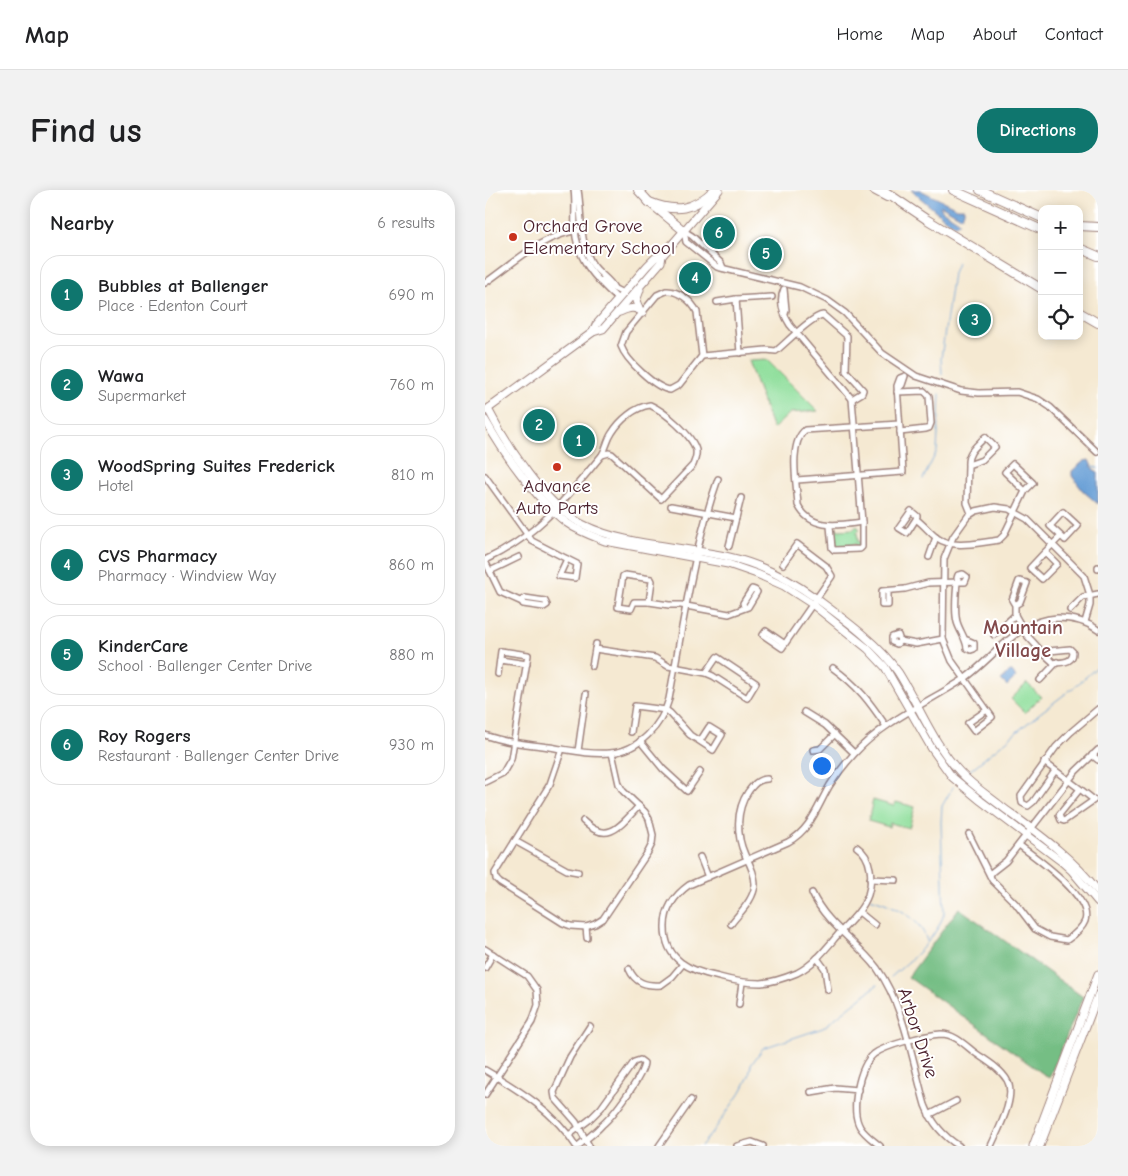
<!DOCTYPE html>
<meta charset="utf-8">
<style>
:root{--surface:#fff;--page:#f2f2f2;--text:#202124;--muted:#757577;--line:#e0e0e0;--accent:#0f766e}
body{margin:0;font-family:"Comic Neue",sans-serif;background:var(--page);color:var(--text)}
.controls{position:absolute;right:15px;top:15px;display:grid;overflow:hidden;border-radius:10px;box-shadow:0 2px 12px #0003}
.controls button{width:45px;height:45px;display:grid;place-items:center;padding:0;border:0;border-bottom:1px solid var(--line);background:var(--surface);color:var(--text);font:25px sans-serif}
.you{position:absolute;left:336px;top:575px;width:18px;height:18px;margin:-12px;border:4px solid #fff;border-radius:50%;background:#1a73e8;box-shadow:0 0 0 8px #1a73e833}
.badge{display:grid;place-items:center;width:32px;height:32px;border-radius:50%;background:var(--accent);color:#fff;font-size:16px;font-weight:700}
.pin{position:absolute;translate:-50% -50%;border:2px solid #fff;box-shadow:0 1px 5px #0006}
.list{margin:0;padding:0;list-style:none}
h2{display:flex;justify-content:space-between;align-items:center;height:65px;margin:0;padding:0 20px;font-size:21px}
h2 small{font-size:16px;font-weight:400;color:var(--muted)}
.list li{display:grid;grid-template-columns:32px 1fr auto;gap:15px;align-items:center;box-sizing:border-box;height:80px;margin:0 10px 10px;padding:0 10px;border:1px solid var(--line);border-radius:20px}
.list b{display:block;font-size:19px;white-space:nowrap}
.list p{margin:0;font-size:16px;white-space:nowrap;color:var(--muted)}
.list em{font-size:16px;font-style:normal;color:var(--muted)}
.icon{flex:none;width:28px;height:28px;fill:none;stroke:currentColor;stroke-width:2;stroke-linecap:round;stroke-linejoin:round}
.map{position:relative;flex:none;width:613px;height:956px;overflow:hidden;border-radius:20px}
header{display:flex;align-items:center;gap:30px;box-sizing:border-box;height:70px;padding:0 25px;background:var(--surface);border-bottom:1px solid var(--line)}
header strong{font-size:24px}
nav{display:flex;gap:28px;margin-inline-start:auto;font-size:18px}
.intro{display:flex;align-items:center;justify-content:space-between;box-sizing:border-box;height:120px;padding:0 30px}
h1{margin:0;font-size:35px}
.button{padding:12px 22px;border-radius:20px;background:var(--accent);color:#fff;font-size:18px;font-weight:700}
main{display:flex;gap:30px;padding:0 30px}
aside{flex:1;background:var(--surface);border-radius:20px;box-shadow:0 2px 12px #0003}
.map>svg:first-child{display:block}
</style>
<header>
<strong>Map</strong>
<nav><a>Home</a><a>Map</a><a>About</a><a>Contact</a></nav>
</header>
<div class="intro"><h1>Find us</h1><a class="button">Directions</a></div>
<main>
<aside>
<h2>Nearby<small>6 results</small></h2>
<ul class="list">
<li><span class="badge">1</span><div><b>Bubbles at Ballenger</b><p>Place · Edenton Court</p></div><em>690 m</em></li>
<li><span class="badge">2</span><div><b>Wawa</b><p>Supermarket</p></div><em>760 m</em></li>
<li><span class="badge">3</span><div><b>WoodSpring Suites Frederick</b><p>Hotel</p></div><em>810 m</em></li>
<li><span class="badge">4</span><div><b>CVS Pharmacy</b><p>Pharmacy · Windview Way</p></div><em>860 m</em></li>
<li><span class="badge">5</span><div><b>KinderCare</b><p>School · Ballenger Center Drive</p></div><em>880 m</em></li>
<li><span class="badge">6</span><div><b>Roy Rogers</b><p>Restaurant · Ballenger Center Drive</p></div><em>930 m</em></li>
</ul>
</aside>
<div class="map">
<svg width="613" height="956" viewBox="0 0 613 956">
<rect width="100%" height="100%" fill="#fff"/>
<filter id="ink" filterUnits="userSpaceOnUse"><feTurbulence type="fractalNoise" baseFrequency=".02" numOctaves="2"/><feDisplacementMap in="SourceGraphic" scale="10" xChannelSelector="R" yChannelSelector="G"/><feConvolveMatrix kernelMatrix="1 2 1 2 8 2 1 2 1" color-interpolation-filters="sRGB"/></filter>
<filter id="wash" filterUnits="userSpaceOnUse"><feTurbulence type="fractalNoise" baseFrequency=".0096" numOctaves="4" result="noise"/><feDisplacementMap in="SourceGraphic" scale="20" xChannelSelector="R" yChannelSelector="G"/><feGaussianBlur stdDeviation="1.12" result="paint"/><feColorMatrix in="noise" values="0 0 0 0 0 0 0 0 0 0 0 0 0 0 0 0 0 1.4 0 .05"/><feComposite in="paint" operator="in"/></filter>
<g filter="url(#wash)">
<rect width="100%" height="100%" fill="#f5e9d2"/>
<g fill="#91df9d" stroke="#6e7f64">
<polygon points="282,170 333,221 305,223 288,239 263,171"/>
<polygon points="370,336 373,337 375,340 372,342 373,352 376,352 374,356 371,357 371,354 354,356 354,358 349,357 349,354 351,354 351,343 348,343 349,338 352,338 353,340 369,339"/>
<polygon points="542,493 556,507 540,523 526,509"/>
<polygon points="388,610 409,616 411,612 430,617 424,638 405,633 404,637 383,631"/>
</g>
<polygon fill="#74be84" stroke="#5f6e58" points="474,718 598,807 564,888 423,787"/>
<g fill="#689fd6" stroke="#595f80">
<polygon points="426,0 435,0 472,18 479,18 479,22 476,27 457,16 455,16 457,20 474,31 474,33 470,35 459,28"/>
<polygon points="604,270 608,279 613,282 613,314 598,301 587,286 587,281 599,271"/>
<polygon points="526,481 531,487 522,496 516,490"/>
</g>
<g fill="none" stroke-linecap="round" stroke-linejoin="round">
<g stroke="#689fd6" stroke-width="1">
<polyline points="457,184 456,169 468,83 472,73"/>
<polyline points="608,277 613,278"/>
<polyline points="438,289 452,261 455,204"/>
<polyline points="483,582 555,523 592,495 613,476"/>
<path d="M385 708C408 715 435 726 442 751"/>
<path d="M406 787C427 769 450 750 459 724L456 632 457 616 468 597"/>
<polyline points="216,956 230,939 257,900 264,886 266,875 278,858 338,838 392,795"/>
</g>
</g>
</g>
<g filter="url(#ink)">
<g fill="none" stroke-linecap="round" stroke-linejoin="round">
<defs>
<g id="minor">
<path d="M89 0C91 13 89 26 90 39 92 70 111 89 133 109"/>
<path d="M93 0C97 24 94 50 106 72 112 83 124 88 129 98"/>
<polyline points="199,41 201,52 232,77 315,97 342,110 360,123 397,163 431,186 476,201 494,203 532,202 553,209 565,217 612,262"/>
<polyline points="199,41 207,46 236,73 238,78"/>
<polyline points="114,91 117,90 126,97 138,103"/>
<path d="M0 93C30 72 58 44 96 40"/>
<path d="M181 101C193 100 207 111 212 122L217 166 194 195 185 200C170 198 141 170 136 156L141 142 172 105Z"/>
<polyline points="251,109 255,163"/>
<polyline points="232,112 251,109 287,107"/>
<path d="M300 124 301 120 299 99C293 112 298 124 305 135L367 209 377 332V357L375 359 349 360 347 358 345 336"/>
<path d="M217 166 281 160 291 161C301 153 327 126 338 125L362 146 361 181 378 200 377 203 367 209"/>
<polyline points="412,202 439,201 444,206 446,233 444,238 441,239 415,242"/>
<path d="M165 215C179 221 207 245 211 260 212 266 210 270 208 275L176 309 127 264 124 263 117 265C122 257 122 250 127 243 135 230 150 217 165 215Z"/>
<path d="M483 275C482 262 492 256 500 247L510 257 497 270 483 275 482 313 486 323"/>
<polyline points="0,286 47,351 82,369"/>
<polyline points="312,290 418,282 412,196 415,188 420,186 417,195 413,199"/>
<polyline points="186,316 251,328"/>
<path d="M431 329 432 326 426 321 414 338 422 343 431 329C439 335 445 343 452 348 468 359 491 353 508 351L514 350 519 345 540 301 548 293 528 274 520 282 540 301"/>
<path d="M377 332C354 335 326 341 313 315 312 296 303 254 320 240L414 234"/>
<polyline points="244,356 256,308"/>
<polyline points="560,362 545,378 557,389 572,374 560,362 576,346 565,336 578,322 593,336 580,350 576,346"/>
<polyline points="444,367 451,347"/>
<polygon points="82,369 92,374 90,388 74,386"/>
<path d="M0 370C54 345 80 309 117 265"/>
<polyline points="0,371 15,402 37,412"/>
<polyline points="298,374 312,354 341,376 347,386 297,458 278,445 281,441 300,454"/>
<polyline points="613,377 613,379"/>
<polyline points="5,381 34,367"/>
<polygon points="140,385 166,389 167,391 164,412 149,412 146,419 133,417 138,386"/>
<path d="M472 392C471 405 469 420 472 432 475 442 481 448 482 458L486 460 489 459V453L482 450"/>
<polyline points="403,401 403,415 397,415 397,401 420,399 443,393 475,392 472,388 473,385 478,384 482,387 480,392 475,392"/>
<polygon points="40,408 60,411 62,415 59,417 38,414 37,410"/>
<polyline points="164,412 184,415 196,415 244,424 263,417 272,402 270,400 267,399 258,413 259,417"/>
<polyline points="530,415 535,412 542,393 534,391 527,410 530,415 530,425 538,439"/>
<polyline points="585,420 598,407 613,404"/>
<polyline points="537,440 558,463"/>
<polyline points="509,445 530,425"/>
<polyline points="415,451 413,445 407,447 407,452 412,454 415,451 431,454 458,449"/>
<polyline points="110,459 170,468 183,476 221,483 228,486 262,508 271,493 232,467 221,483"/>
<path d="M585 459 588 462C588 473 578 472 569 473L558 463 564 461Z"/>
<polyline points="15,470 42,474"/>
<polyline points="107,476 111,454"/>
<path d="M348 478C373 496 384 511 401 536"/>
<polyline points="555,490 572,472"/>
<polyline points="502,520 483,533 489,541 507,527 467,471 458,449 459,369 468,347 483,326 491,321 510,317 524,319 542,329 599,386 605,405 605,415 600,432"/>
<polyline points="319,522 340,535 369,563"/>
<polyline points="146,542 150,516 181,520 185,523 205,545 228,560 237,545 224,537 215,551"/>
<path d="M0 545C20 553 43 554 64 557 84 560 105 565 125 563 154 561 177 535 184 509 198 435 208 360 233 289"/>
<polyline points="155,551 178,579 202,601 215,582"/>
<polyline points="77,559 65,594 10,683 11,689 15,693 78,733 86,736 101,737 110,734 118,729 163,662 167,654 168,645 164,629 160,622 138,601 134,594 127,563"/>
<polyline points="328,560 335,559 350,544"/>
<polyline points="93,561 101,504"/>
<polyline points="607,565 613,570"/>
<polyline points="559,572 595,599 574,625 576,630 579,631 609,610 595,599"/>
<polyline points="570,581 548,612 543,616 537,613 536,606 571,557 586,542 613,519"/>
<polyline points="0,592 18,583 26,569 43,465 16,461 13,484"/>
<path d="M98 631C123 655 135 636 154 616"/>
<path d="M484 644 507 690 531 714 550 739 565 747 582 750C589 745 597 739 600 731 608 707 550 667 534 655"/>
<polyline points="30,651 82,680 93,682"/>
<path d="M372 657C387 667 388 689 383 705 377 722 362 734 351 747 339 761 328 775 312 783 300 788 288 792 276 793 261 793 248 791 234 787 206 781 179 771 180 736 180 718 190 705 204 695L303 652C326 640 333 615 345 595 352 584 360 574 369 564 399 531 442 513 479 489 509 468 532 430 572 428 587 428 601 431 613 440"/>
<polyline points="215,667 223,687"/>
<polyline points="505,685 507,682 521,671 591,581 613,560"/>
<polyline points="385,689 411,690"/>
<path d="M327 703C341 734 372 752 392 778 420 818 427 870 440 915 447 933 458 946 474 956"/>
<polyline points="374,722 390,735"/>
<path d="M246 734C255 722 269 710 270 694 270 684 265 674 260 665 251 645 251 620 263 602 268 595 273 589 282 589"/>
<polyline points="101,737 102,748"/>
<polyline points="0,759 42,786 52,800 53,815 47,832 0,905"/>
<polyline points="332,768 340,779 343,800"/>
<polyline points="0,778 8,764"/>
<path d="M144 779C150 793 161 796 176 795L187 787 198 774"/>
<polyline points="254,814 257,793"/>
<path d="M0 880C34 900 70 922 91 956"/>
<polyline points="326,902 350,898 373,900"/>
<polyline points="444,925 471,911"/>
<path d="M84 945 104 930 116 918 149 872 155 870 159 873C158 886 128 926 117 935 110 943 101 949 93 956"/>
<polyline points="104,956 91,932 70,908 69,902 85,867 105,836"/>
<polyline points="174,956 206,910"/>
<polyline points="252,956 267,952 278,956"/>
<path d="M395 956C388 950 380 945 375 937 365 920 374 876 389 864 401 855 440 845 456 844 469 844 479 854 489 862 500 870 515 878 522 890 532 906 513 940 506 956"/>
</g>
<g id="major">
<polyline points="155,100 151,111 155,120"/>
<path d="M135 122C144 118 150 116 158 123"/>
<polyline points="108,142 118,139 176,72 177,66 234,0"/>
<path d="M3 219C22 256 60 315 97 334 140 356 197 356 244 367 275 374 306 390 332 409 359 429 394 454 413 482 434 515 448 554 475 582 487 595 502 605 516 616 551 642 586 666 613 701"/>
<polyline points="0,221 108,142 111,135 162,76 170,68 177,66"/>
<path d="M0 230C18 262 52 311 82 333 93 341 107 346 120 351L243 374 272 384 299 396 327 414 383 459 400 477 447 559 467 587 496 611 577 672 587 681 613 712"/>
<polyline points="548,956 613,784"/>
<polyline points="555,956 613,805"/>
</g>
<g id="highway">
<polyline points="153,0 164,12 199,41"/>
<polyline points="389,0 402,7"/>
<polyline points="398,0 441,29 557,99"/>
<polyline points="468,0 557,40"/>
<polyline points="495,0 557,28"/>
<path d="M164 12C191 23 208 20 229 0"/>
<polyline points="594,36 613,37"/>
<polyline points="594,58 613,66"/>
<polyline points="594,122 613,133"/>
</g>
</defs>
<use href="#minor" stroke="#a0847e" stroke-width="8"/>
<use href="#major" stroke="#a0847e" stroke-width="9"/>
<use href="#highway" stroke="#a0847e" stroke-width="10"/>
<use href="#minor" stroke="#fff" stroke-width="5"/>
<use href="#major" stroke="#fff" stroke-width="7"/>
<use href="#highway" stroke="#fff" stroke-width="8"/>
</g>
</g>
<g fill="#c8321e" stroke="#fff" stroke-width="2">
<circle cx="28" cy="47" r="5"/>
<circle cx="72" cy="277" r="5"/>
</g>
<g text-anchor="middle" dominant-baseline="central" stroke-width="4" stroke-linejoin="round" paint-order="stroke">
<g font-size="19" fill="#4a1f2b" stroke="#fff" text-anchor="start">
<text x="38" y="36">Orchard Grove<tspan x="38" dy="22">Elementary School</tspan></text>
<text x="72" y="296" text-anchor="middle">Advance<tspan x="72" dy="22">Auto Parts</tspan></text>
</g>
<g font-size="19" fill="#4a1f2b" stroke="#fff">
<text transform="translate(433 843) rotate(72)">Arbor Drive</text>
</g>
<g font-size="20" font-weight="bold" fill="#834a4b" stroke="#fff">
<text x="538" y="437">Mountain<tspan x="538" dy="23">Village</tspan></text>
</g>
</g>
</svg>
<div class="controls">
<button>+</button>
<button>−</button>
<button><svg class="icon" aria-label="locate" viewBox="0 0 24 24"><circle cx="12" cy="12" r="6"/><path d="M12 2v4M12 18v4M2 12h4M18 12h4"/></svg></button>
</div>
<div class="you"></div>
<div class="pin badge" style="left:94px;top:251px">1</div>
<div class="pin badge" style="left:54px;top:235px">2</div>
<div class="pin badge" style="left:490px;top:130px">3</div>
<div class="pin badge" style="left:210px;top:88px">4</div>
<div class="pin badge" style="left:281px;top:64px">5</div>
<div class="pin badge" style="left:234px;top:43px">6</div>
</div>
</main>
